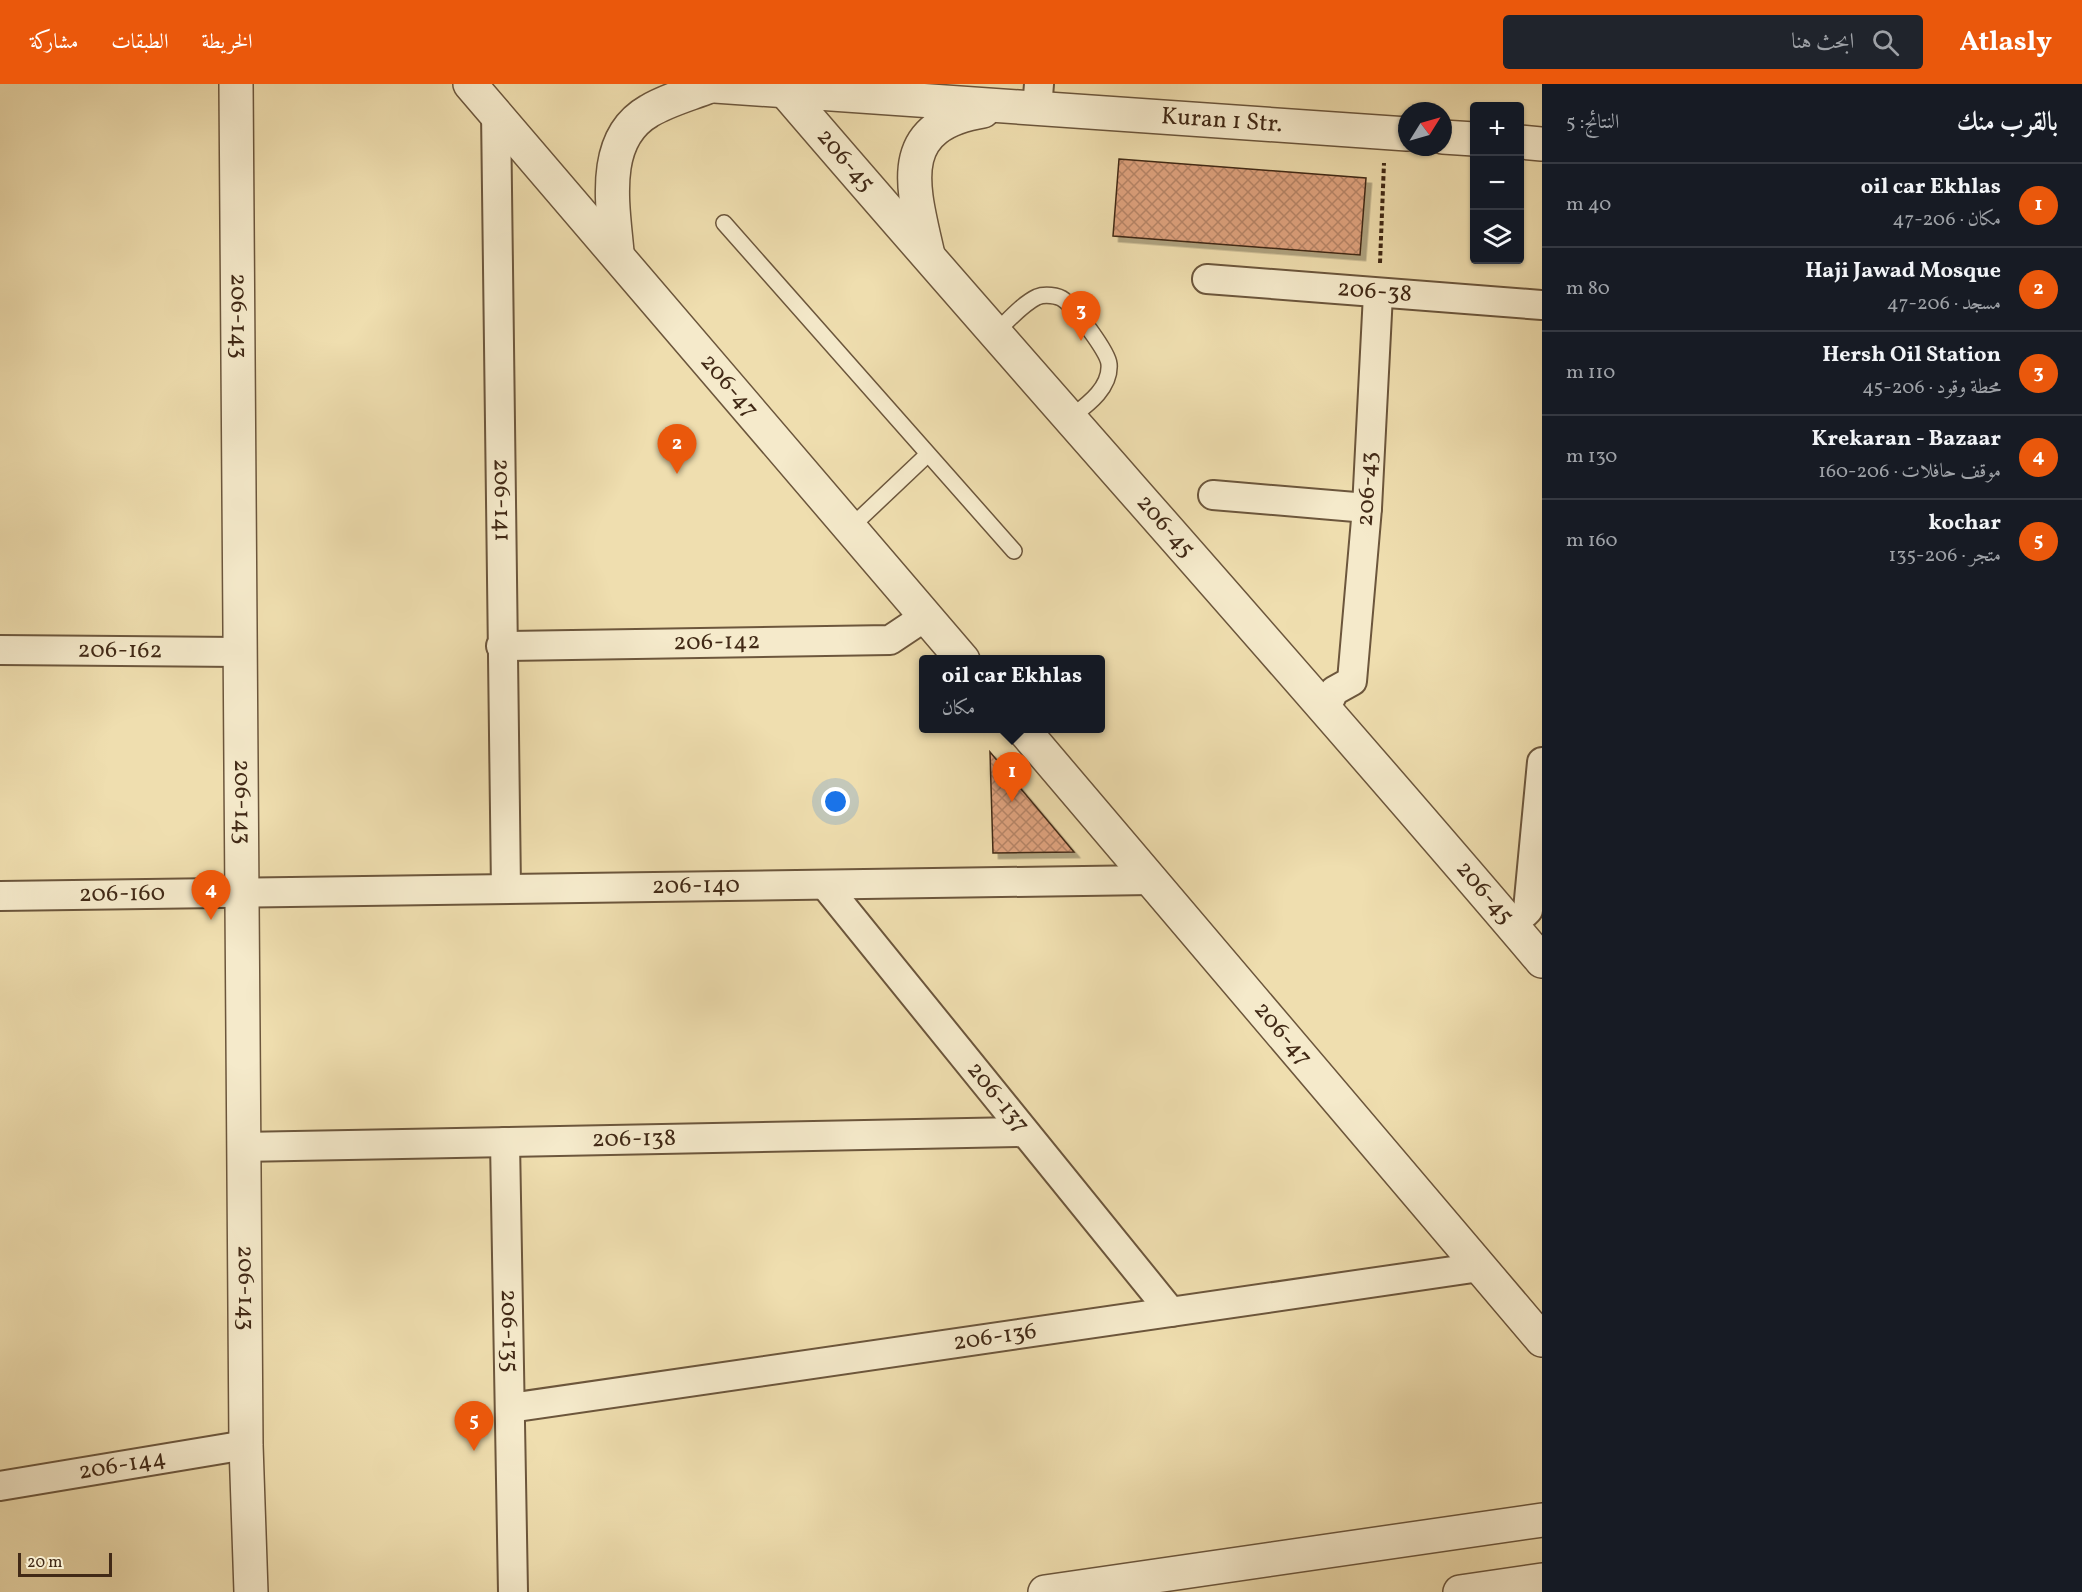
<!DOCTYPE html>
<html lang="ar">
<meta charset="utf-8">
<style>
:root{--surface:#171b24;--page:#20242c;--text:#f1f3f6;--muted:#9ea1a6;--line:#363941;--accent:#ea580c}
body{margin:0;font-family:Vollkorn,Amiri,serif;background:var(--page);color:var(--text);direction:rtl}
.controls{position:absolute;right:18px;top:18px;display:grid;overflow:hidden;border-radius:6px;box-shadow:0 2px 4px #0004}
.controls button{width:54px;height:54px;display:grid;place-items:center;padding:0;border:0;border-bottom:2px solid var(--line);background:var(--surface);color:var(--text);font:30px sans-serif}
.compass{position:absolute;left:1398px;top:18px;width:54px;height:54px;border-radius:50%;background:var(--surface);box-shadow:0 2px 4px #0004;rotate:53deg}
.scale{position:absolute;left:18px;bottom:15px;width:94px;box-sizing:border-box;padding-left:6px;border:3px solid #412916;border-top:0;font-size:16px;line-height:21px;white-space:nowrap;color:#412916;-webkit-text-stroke:4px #f5eacb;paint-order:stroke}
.you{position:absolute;left:836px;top:718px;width:21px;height:21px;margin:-15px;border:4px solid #fff;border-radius:50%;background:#1a73e8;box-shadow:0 0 0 9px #1a73e833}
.badge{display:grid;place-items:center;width:39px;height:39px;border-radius:50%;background:var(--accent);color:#fff;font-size:20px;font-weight:700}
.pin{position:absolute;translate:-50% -50px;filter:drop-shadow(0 2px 3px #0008)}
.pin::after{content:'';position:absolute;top:32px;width:21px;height:18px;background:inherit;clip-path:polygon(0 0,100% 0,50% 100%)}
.popup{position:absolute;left:919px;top:571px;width:186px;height:78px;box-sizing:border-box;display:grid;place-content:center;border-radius:6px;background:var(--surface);filter:drop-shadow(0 2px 4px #0005);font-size:20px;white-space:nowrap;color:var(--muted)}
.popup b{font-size:22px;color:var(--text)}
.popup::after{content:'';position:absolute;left:50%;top:100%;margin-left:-12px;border:12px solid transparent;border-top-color:var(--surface)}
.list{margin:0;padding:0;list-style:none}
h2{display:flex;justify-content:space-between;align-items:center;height:78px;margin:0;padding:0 24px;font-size:26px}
h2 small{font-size:20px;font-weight:400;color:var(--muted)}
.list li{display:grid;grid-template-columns:39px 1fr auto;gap:18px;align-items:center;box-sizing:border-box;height:84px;padding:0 24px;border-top:2px solid var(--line)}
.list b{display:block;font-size:22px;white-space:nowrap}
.list p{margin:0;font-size:20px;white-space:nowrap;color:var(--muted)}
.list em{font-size:20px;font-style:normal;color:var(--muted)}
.icon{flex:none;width:33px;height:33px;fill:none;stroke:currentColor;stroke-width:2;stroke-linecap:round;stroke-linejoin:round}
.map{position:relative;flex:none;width:1542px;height:1508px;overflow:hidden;direction:ltr}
header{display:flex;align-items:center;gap:36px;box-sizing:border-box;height:84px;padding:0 30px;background:var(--accent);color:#fff}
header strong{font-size:28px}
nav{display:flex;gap:33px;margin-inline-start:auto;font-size:21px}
.search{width:420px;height:54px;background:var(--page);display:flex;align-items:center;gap:15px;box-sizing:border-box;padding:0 21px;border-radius:6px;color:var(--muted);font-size:22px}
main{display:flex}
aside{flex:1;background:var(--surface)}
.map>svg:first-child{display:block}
</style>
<header>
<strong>Atlasly</strong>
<div class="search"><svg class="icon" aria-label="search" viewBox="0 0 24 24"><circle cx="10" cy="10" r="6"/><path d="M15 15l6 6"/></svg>ابحث هنا</div>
<nav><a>الخريطة</a><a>الطبقات</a><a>مشاركة</a></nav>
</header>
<main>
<aside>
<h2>بالقرب منك<small>النتائج: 5</small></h2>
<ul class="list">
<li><span class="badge">1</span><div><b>oil car Ekhlas</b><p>مكان · 206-47</p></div><em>40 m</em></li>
<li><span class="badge">2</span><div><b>Haji Jawad Mosque</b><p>مسجد · 206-47</p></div><em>80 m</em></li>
<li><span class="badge">3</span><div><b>Hersh Oil Station</b><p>محطة وقود · 206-45</p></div><em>110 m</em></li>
<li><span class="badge">4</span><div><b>Krekaran - Bazaar</b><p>موقف حافلات · 206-160</p></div><em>130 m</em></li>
<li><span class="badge">5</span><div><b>kochar</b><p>متجر · 206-135</p></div><em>160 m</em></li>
</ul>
</aside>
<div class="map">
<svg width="1542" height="1508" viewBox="0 0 1542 1508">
<defs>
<pattern id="building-cross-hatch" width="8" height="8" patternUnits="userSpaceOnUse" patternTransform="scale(1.5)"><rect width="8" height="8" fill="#dfa37f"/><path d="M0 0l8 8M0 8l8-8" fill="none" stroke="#b68567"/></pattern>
<filter id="shadow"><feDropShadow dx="5.5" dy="5.5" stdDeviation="0" flood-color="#0004"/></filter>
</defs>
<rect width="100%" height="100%" fill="#efdeaf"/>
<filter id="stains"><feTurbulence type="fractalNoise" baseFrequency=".00333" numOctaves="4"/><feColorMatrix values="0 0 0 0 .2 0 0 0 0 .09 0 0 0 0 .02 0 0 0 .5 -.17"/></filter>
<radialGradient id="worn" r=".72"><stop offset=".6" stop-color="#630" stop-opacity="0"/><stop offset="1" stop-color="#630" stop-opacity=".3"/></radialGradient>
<g fill="url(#building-cross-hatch)" stroke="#412916" stroke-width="1.5" filter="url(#shadow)">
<polygon points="1119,75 1366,94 1360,171 1113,152"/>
<polygon points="990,668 1074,768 993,769"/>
</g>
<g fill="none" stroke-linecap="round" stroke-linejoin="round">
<defs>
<g id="service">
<polyline points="724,139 1014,467"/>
<path d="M995 249C1007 238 1022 220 1037 213 1044 210 1058 211 1064 216 1075 224 1108 268 1109 280 1111 304 1087 321 1070 334"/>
<polyline points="851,443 927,371"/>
</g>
<g id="minor">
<polyline points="1037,25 1039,0"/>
<path id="s1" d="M496 28 506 805"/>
<path id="s2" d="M1207 195 1542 221"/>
<polyline points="1213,411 1367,424"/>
<path id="s3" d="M501 562 890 556 926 532"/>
<path id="s4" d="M0 566 240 568"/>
<path id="s5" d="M1326 624 1334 607 1352 597 1367 424 1378 210"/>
<path id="s6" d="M825 801 1171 1228"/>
<path id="s7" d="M0 812 1151 796"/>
<polyline points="1525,829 1528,826 1542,678"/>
<path id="s8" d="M505 1058 513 1508"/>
<path id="s9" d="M244 1063 1024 1048"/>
<path id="s10" d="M510 1324 1480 1183"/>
<path id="s11" d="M0 1402 246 1361"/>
</g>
<g id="tertiary">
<path id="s12" d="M236 0 246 1361 251 1508"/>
<path id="s13" d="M470 0 963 576"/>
<path id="s14" d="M686 0 1407 50"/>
<path id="s15" d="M785 7C1035 299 1294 584 1542 877"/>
<polyline points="1443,53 1474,55"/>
<polyline points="1520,58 1542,60"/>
<path d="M617 168C613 122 600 55 649 27 667 16 690 10 710 2"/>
<path d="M928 171C913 104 892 42 983 27"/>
<path id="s16" d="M1022 644 1542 1256"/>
<polyline points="1045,1508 1542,1436"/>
<polyline points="1460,1508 1542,1496"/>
</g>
</defs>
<use href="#service" stroke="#6c563c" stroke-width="18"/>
<use href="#minor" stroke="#6c563c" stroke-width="32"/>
<use href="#tertiary" stroke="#6c563c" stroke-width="36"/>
<polyline stroke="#412916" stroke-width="4" stroke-dasharray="4.5 3" stroke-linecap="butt" points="1380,179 1384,79"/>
<use href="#service" stroke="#f5eacb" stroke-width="15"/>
<use href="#minor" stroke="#f5eacb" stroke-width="28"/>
<use href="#tertiary" stroke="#f5eacb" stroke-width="33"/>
</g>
<g text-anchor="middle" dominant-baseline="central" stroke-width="5" stroke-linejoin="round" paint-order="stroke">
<g font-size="24" fill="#412916" stroke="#f5eacb">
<text stroke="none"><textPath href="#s14" startOffset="537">Kuran 1 Str.</textPath></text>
<text stroke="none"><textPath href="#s15" startOffset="92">206-45</textPath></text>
<text stroke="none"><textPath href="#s2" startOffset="168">206-38</textPath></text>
<text stroke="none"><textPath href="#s12" startOffset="232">206-143</textPath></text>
<text stroke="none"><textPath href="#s13" startOffset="398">206-47</textPath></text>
<text stroke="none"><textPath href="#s5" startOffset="232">206-43</textPath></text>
<text stroke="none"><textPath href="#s1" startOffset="388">206-141</textPath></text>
<text stroke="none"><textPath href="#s15" startOffset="578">206-45</textPath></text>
<text stroke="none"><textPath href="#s3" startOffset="216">206-142</textPath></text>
<text stroke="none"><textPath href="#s4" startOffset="120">206-162</textPath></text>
<text stroke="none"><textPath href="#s12" startOffset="718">206-143</textPath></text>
<text stroke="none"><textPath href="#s7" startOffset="696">206-140</textPath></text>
<text stroke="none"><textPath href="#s15" startOffset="1064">206-45</textPath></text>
<text stroke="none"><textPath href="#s7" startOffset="122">206-160</textPath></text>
<text stroke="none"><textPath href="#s16" startOffset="402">206-47</textPath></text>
<text stroke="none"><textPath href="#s6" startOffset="274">206-137</textPath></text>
<text stroke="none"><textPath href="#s9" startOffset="390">206-138</textPath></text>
<text stroke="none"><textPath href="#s12" startOffset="1204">206-143</textPath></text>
<text stroke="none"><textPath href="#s8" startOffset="189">206-135</textPath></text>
<text stroke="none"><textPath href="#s10" startOffset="490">206-136</textPath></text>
<text stroke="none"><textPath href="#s11" startOffset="124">206-144</textPath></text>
</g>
</g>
<rect width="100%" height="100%" filter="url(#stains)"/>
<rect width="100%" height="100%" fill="url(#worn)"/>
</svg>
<div class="controls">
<button>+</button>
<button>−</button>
<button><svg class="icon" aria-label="layers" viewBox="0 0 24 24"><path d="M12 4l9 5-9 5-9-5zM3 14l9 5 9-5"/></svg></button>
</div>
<svg class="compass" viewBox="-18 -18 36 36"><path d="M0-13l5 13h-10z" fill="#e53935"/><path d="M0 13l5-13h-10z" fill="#9ea1a6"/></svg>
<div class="scale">20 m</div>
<div class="you"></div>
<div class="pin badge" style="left:1012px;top:718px">1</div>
<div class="popup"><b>oil car Ekhlas</b>مكان</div>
<div class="pin badge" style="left:677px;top:390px">2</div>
<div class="pin badge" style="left:1081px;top:257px">3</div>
<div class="pin badge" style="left:211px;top:836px">4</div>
<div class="pin badge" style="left:474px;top:1367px">5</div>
</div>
</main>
